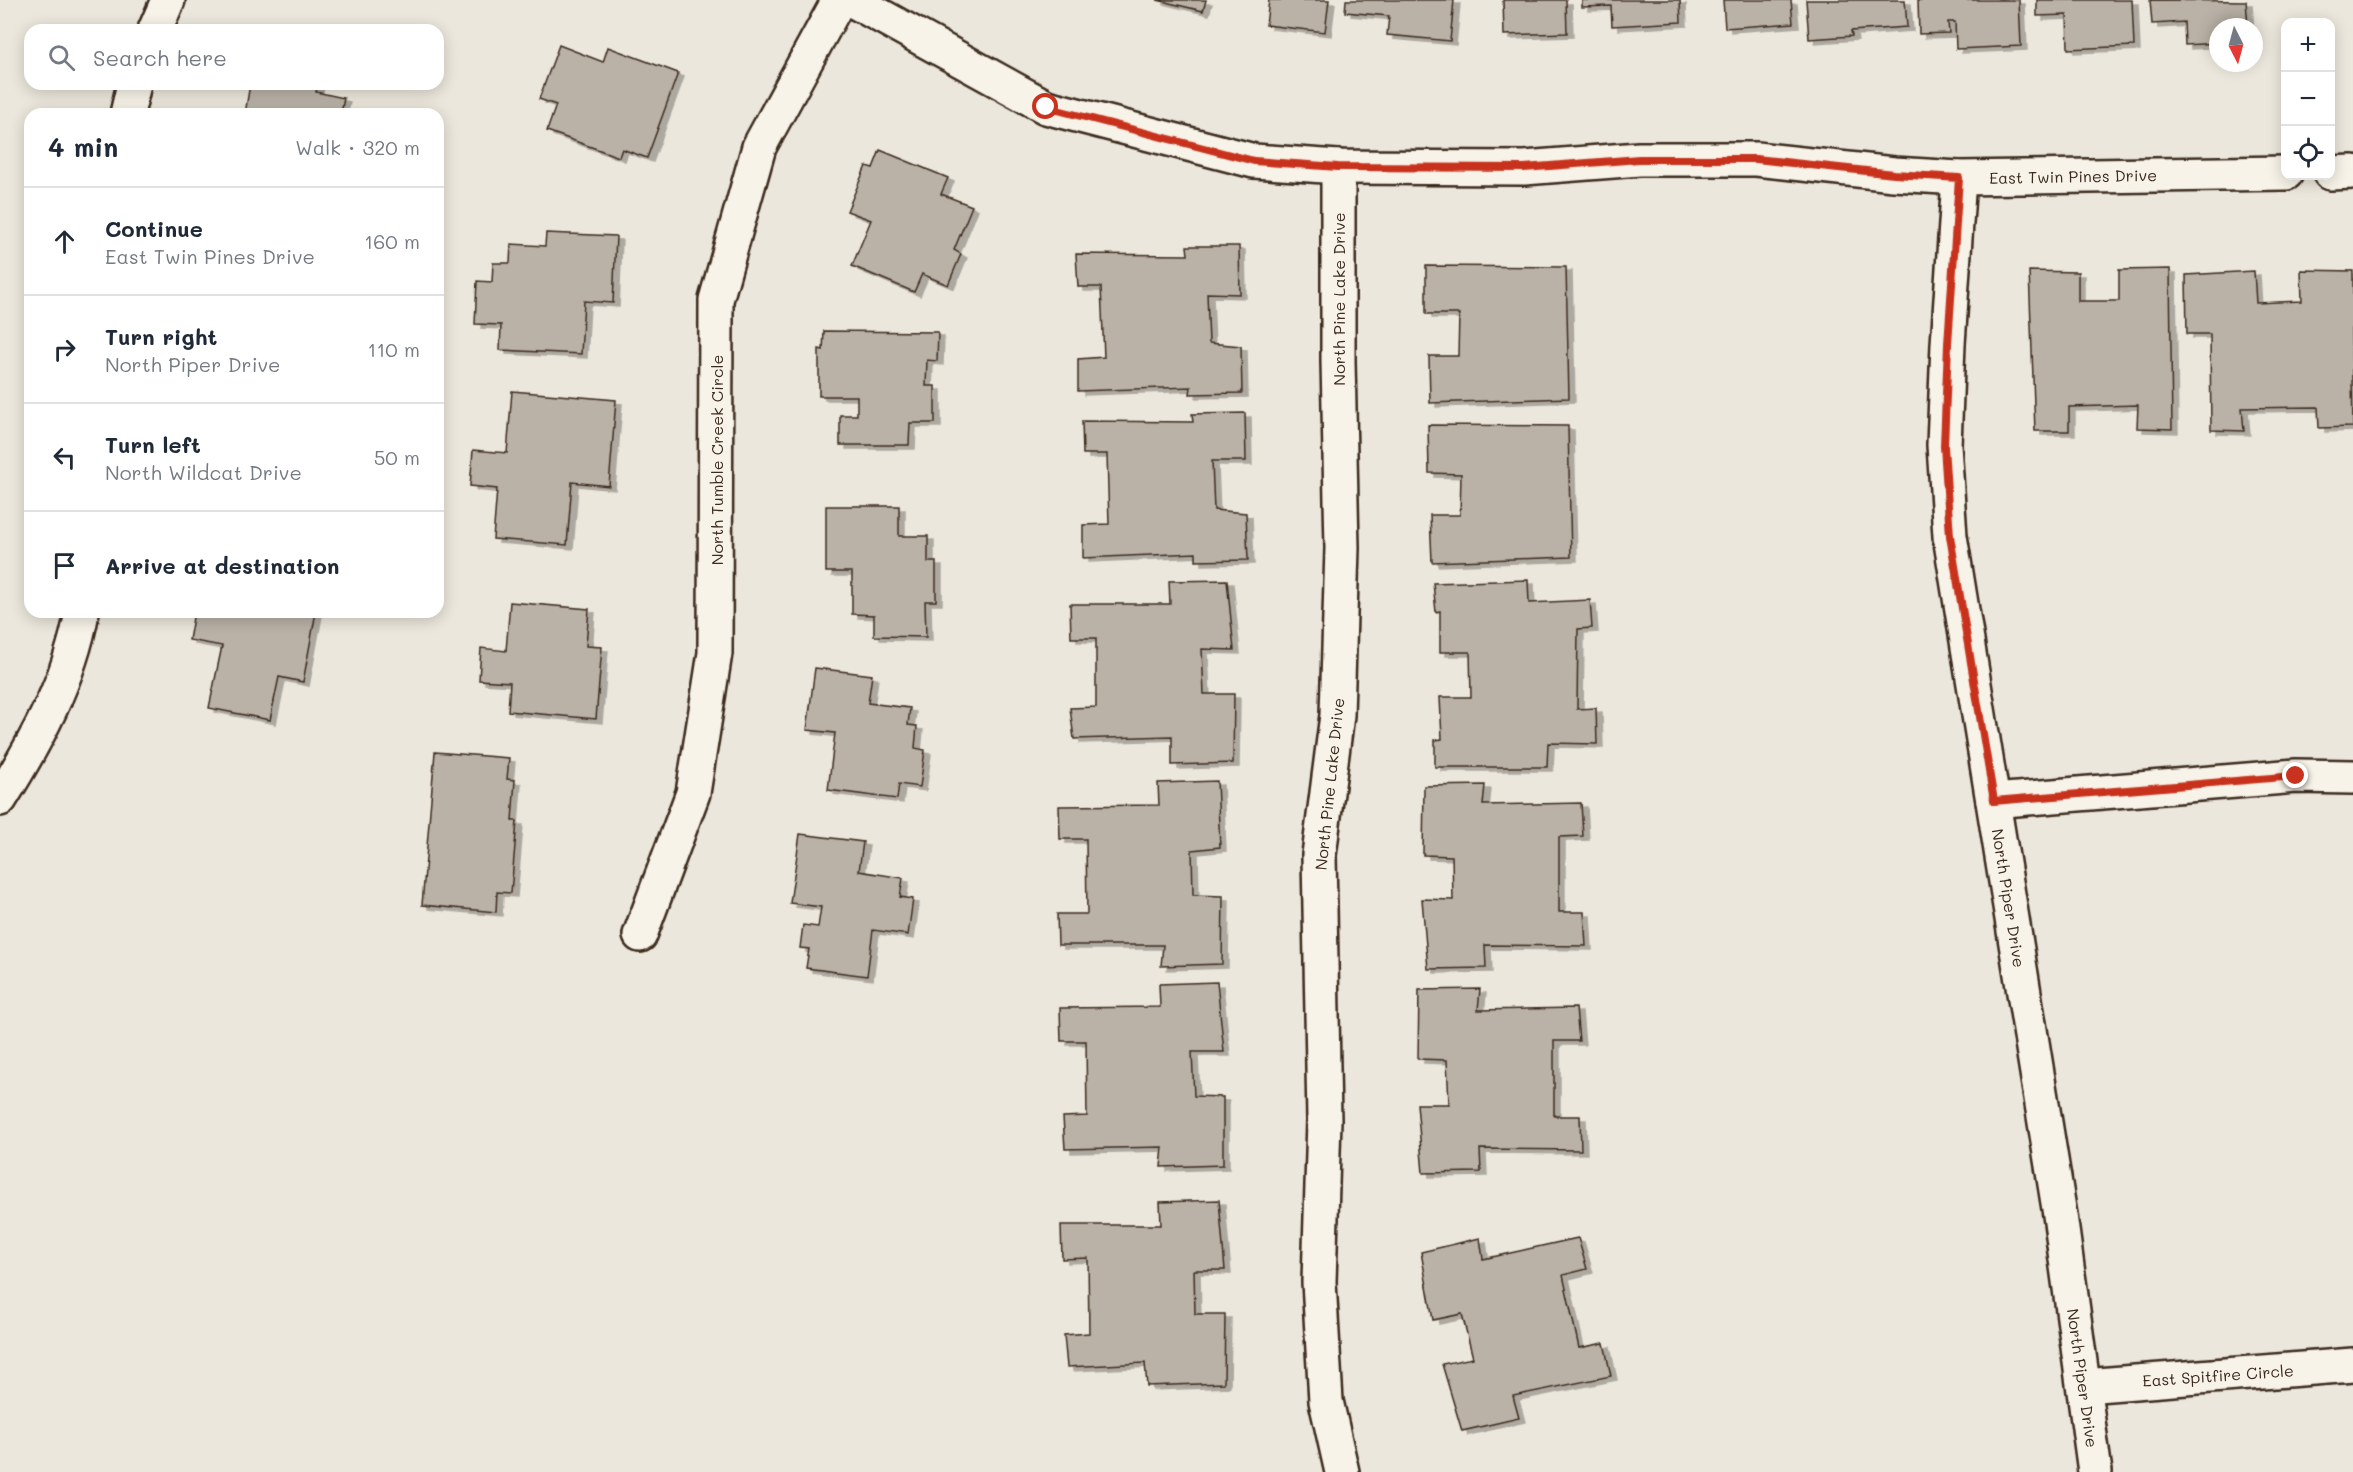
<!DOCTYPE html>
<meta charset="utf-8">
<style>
:root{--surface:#fff;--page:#f6f6f7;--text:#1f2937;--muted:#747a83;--line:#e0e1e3}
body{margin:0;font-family:Mali,sans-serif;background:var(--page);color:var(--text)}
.controls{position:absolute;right:18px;top:18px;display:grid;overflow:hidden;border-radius:12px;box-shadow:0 3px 15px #0003}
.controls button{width:54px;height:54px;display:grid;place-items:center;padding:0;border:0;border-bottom:2px solid var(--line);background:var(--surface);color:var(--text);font:30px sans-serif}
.compass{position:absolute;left:2209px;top:18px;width:54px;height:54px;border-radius:50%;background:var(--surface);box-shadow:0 3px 15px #0003;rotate:174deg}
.stop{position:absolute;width:18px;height:18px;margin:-14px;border:4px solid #c8321e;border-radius:50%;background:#fff}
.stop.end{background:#c8321e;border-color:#fff;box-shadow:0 2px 6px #0008}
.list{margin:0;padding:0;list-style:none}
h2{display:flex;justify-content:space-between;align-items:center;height:78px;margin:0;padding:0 24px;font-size:26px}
h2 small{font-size:20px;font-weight:400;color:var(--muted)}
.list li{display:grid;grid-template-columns:39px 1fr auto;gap:18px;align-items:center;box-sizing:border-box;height:108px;padding:0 24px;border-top:2px solid var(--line)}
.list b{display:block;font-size:22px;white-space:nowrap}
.list p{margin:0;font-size:20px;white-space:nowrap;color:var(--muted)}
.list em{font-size:20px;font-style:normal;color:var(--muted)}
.icon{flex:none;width:33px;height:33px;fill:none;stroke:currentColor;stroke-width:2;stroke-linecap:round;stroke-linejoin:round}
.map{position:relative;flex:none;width:2353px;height:1472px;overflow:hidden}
.search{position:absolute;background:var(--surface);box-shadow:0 3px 15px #0003;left:24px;top:24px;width:420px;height:66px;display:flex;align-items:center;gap:15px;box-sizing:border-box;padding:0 21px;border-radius:18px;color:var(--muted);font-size:22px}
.panel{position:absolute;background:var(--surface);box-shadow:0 3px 15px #0003;left:24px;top:108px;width:420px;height:510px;border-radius:18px}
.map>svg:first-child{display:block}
</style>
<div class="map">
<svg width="2353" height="1472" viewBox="0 0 2353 1472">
<defs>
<filter id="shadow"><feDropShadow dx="6" dy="4" stdDeviation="0" flood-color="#0004"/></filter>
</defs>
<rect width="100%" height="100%" fill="#ece7dc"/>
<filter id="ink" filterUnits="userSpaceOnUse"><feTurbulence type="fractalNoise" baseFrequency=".0167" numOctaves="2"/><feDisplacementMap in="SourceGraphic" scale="12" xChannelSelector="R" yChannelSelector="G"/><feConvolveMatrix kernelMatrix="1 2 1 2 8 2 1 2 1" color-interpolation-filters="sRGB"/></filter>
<g filter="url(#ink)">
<g fill="#bab2a7" stroke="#3b2a1e" stroke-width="1.5" filter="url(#shadow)">
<polygon points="1157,0 1206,0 1203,11"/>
<polygon points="1269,0 1329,0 1325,32 1266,25"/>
<polygon points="1346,0 1454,0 1450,41 1387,35 1389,16 1345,12"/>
<polygon points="1503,0 1566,0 1567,33 1504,35"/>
<polygon points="1582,0 1680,0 1681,22 1612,26 1611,6 1582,7"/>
<polygon points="1723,0 1791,0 1793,23 1725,28"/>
<polygon points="1806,0 1905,0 1907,27 1851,31 1852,36 1809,39"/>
<polygon points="1918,0 2019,0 2021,46 1956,49 1955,22 1948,22 1949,33 1919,34"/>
<polygon points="2037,0 2132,0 2134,46 2068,49 2067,15 2037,16"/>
<polygon points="2150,0 2246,1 2248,27 2218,27 2218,43 2185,45 2184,22 2152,24"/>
<polygon points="559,45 603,62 608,47 678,73 647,158 622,149 619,157 547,131 556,105 539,99"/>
<polygon points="250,84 318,84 316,92 344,98 341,114 245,114"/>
<polygon points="880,150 948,178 941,194 972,206 954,250 961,254 948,285 922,274 914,292 852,266 871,220 847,211 866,166 873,168"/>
<polygon points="546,233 616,236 613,303 584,301 581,354 500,350 501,325 475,324 477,281 492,282 493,263 510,263 511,244 545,246"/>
<polygon points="1187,246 1239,246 1240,294 1207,293 1209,343 1241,346 1242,393 1190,394 1191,387 1078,391 1078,359 1104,357 1101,287 1078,287 1076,254 1188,255"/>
<polygon points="1426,266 1566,267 1569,398 1430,403 1429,356 1458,356 1459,314 1426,314"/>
<polygon points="2170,269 2172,429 2137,428 2138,405 2069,407 2069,431 2035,431 2029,271 2078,272 2078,301 2119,301 2119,270"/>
<polygon points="2301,270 2353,271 2353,329 2351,329 2353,427 2319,428 2318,407 2242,408 2244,431 2211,430 2210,334 2187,334 2186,275 2254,271 2256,303 2302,301"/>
<polygon points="824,331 938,332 937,361 927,360 926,386 935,386 935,423 910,423 909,445 840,445 840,415 857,415 857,396 819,396 819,349 823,350"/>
<polygon points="512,391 616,400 609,486 572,482 567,545 493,539 497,489 470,486 473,450 507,453"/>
<polygon points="1245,413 1246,461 1212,461 1214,510 1246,513 1248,560 1196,561 1196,553 1083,558 1083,525 1109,524 1107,454 1083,454 1082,421 1193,422 1192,414"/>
<polygon points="1428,425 1568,426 1571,557 1432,562 1430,515 1460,515 1461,474 1429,473"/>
<polygon points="826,506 899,506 899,536 928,536 928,562 936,562 936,601 925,601 926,637 874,636 874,615 852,614 852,572 826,572"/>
<polygon points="1227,580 1234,650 1202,649 1204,694 1234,694 1233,763 1172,765 1172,736 1074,739 1070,708 1096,707 1096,638 1071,638 1070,604 1170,604 1169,581"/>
<polygon points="1528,580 1529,603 1590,600 1592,628 1578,629 1577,709 1596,708 1597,744 1548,743 1547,767 1435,767 1435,740 1442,739 1440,697 1471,697 1470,652 1440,652 1440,611 1436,612 1433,583"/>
<polygon points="510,602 589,609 586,646 602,647 596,719 508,711 510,682 479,680 481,648 506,651"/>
<polygon points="194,612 316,612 303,682 279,677 270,720 209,708 222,646 189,640"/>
<polygon points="815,668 872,675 868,703 910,708 908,725 917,726 915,748 925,750 920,787 899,784 897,799 828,790 835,733 807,730"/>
<polygon points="435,752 509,758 507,779 515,780 512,821 517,821 511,893 497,892 496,912 422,905"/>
<polygon points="1217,781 1220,847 1192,850 1193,895 1223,896 1222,964 1161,966 1163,945 1058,945 1057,914 1087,914 1086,839 1060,839 1059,806 1159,805 1158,783"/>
<polygon points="1485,785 1483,805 1581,803 1583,836 1559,837 1559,912 1584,912 1586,946 1485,945 1486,968 1428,969 1422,899 1453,900 1452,856 1423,855 1424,786"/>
<polygon points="800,834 863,842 859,871 903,878 900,897 913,899 908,935 873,930 867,976 806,968 809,949 800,948 803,925 818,927 821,907 790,903"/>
<polygon points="1217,982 1224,1052 1192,1052 1194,1096 1223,1097 1223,1165 1161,1167 1163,1147 1065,1149 1063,1117 1087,1116 1086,1041 1061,1041 1060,1008 1160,1007 1159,984"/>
<polygon points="1480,989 1478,1010 1576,1008 1579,1041 1554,1041 1554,1116 1580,1116 1581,1150 1480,1149 1481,1172 1423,1173 1417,1104 1449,1104 1447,1060 1418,1059 1419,990"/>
<polygon points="1219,1200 1225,1270 1194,1270 1195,1314 1225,1314 1224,1383 1147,1386 1145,1363 1067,1367 1064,1335 1089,1333 1088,1258 1062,1259 1061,1225 1161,1225 1160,1202"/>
<polygon points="1480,1238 1483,1259 1578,1238 1587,1269 1563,1275 1579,1348 1604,1343 1611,1376 1513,1396 1519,1418 1462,1431 1442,1364 1473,1358 1462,1314 1433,1320 1421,1252"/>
</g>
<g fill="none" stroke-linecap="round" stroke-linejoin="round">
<defs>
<g id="minor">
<polyline points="852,0 1046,107 1254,161 1338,167 1524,168 1639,159 1756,159 1894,174 1959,178 2286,173"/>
<polyline points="155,30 168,0"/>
<polyline points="127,114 134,84"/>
<polyline points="1338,167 1338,361 1342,548 1337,715 1319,855 1324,1120 1319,1282 1326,1401 1342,1472"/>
<polyline points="2330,173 2353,172"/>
<polyline points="1959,178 1948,344 1944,445 1950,536 2060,1215 2095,1472"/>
<path d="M0 799C36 742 70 679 82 612"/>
<polyline points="1993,801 2296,776 2353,777"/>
<polyline points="640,935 693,793 715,653 716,300 759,147 839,0"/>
<polyline points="2084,1386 2353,1365"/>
</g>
</defs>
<use href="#minor" stroke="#3b2a1e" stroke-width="38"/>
<use href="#minor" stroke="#f7f3e8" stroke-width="33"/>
</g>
</g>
<g fill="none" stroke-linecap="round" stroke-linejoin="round" filter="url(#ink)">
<polyline stroke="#c8321e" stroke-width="8" points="1046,107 1254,161 1338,167 1524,168 1639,159 1756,159 1894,174 1959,178 1948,344 1944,446 1950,536 1994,801 2296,776"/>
</g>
<g text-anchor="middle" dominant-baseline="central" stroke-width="5" stroke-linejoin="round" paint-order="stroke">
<g font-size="16" fill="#3b2a1e" stroke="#f7f3e8">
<text transform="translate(2073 176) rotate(-1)">East Twin Pines Drive</text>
<text transform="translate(1338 299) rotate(-90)">North Pine Lake Drive</text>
<text transform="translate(716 460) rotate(-90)">North Tumble Creek Circle</text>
<text transform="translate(1329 784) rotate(-84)">North Pine Lake Drive</text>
<text transform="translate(2009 898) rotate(81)">North Piper Drive</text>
<text transform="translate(2218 1375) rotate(-4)">East Spitfire Circle</text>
<text transform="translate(2083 1378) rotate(82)">North Piper Drive</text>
</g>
</g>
</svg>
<div class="controls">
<button>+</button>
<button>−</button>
<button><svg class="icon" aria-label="locate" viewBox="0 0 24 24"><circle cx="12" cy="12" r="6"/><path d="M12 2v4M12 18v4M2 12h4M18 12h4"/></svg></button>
</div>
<svg class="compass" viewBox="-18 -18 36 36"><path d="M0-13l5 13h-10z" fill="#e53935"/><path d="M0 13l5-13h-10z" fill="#747a83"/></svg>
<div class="stop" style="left:1046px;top:107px"></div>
<div class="stop end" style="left:2296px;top:776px"></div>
<div class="search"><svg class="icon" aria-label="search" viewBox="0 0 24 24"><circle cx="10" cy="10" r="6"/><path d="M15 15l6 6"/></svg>Search here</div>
<section class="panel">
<h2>4 min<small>Walk · 320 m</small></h2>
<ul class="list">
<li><svg class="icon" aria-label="ahead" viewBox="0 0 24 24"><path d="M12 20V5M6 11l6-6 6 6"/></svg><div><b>Continue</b><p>East Twin Pines Drive</p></div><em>160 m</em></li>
<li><svg class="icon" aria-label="right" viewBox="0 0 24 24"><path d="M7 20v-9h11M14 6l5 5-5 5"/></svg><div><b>Turn right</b><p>North Piper Drive</p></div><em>110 m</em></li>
<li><svg class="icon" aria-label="left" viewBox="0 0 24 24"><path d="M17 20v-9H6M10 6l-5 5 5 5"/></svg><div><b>Turn left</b><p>North Wildcat Drive</p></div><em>50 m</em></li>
<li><svg class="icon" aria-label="arrive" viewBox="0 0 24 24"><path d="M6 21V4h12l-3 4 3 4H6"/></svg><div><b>Arrive at destination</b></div></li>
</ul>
</section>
</div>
